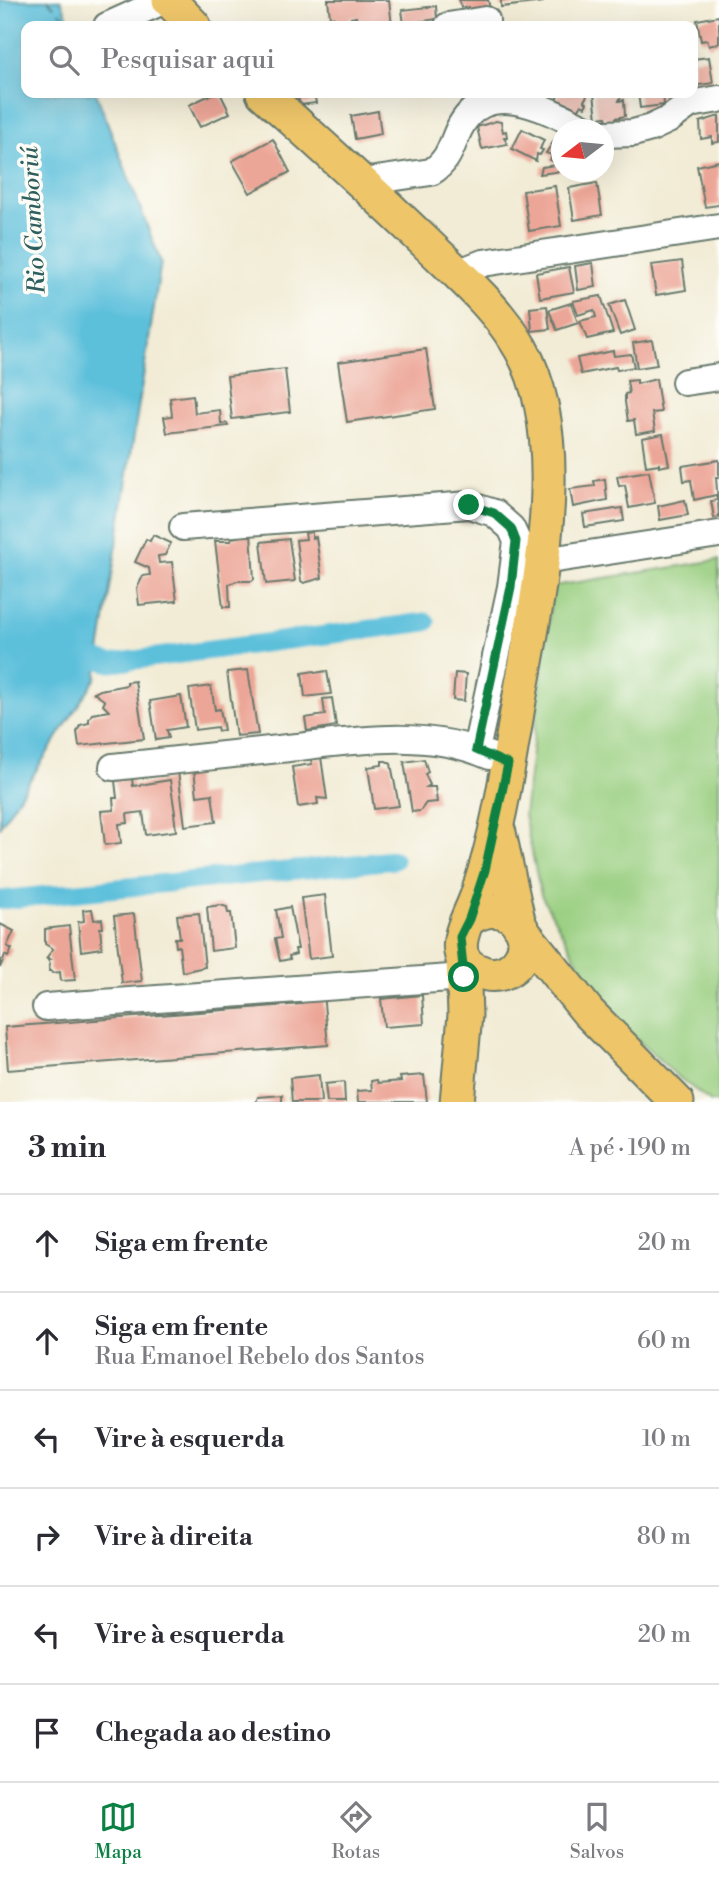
<!DOCTYPE html>
<html lang="pt">
<meta charset="utf-8">
<style>
:root{--surface:#fff;--page:#f2f2f3;--text:#2b2b33;--muted:#7c7c81;--line:#e1e1e2;--accent:#0b8043}
body{margin:0;font-family:"Libre Bodoni",serif;background:var(--page);color:var(--text)}
.compass{position:absolute;left:551px;top:119px;width:63px;height:63px;border-radius:50%;background:var(--surface);box-shadow:0 7px 28px #0002;rotate:254deg}
.stop{position:absolute;width:21px;height:21px;margin:-16px;border:5px solid #0b8043;border-radius:50%;background:#fff}
.stop.end{background:#0b8043;border-color:#fff;box-shadow:0 2px 7px #0008}
.list{margin:0;padding:0;list-style:none}
h2{display:flex;justify-content:space-between;align-items:center;height:91px;margin:0;padding:0 28px;font-size:30px}
h2 small{font-size:23px;font-weight:400;color:var(--muted)}
.list li{display:grid;grid-template-columns:46px 1fr auto;gap:21px;align-items:center;box-sizing:border-box;height:98px;padding:0 28px;border-top:2px solid var(--line)}
.list b{display:block;font-size:26px;white-space:nowrap}
.list p{margin:0;font-size:23px;white-space:nowrap;color:var(--muted)}
.list em{font-size:23px;font-style:normal;color:var(--muted)}
.icon{flex:none;width:38px;height:38px;fill:none;stroke:currentColor;stroke-width:2;stroke-linecap:round;stroke-linejoin:round}
.map{position:relative;flex:none;width:719px;height:1102px;overflow:hidden}
.search{position:absolute;background:var(--surface);box-shadow:0 7px 28px #0002;left:21px;right:21px;top:21px;height:77px;display:flex;align-items:center;gap:18px;box-sizing:border-box;padding:0 24px;border-radius:14px;color:var(--muted);font-size:26px}
.sheet{height:679px;background:var(--surface)}
nav{display:flex;justify-content:space-around;align-items:center;box-sizing:border-box;height:98px;border-top:2px solid var(--line);background:var(--surface);font-size:19px;color:var(--muted)}
nav a{display:grid;justify-items:center;gap:4px}
nav .on{color:var(--accent)}
.map>svg:first-child{display:block}
</style>
<div class="map">
<svg width="719" height="1102" viewBox="0 0 719 1102">
<rect width="100%" height="100%" fill="#fdfcf7"/>
<filter id="ink" filterUnits="userSpaceOnUse"><feTurbulence type="fractalNoise" baseFrequency=".0143" numOctaves="2"/><feDisplacementMap in="SourceGraphic" scale="14" xChannelSelector="R" yChannelSelector="G"/><feConvolveMatrix kernelMatrix="1 2 1 2 8 2 1 2 1" color-interpolation-filters="sRGB"/></filter>
<filter id="wash" filterUnits="userSpaceOnUse"><feTurbulence type="fractalNoise" baseFrequency=".00686" numOctaves="4" result="noise"/><feDisplacementMap in="SourceGraphic" scale="28" xChannelSelector="R" yChannelSelector="G"/><feGaussianBlur stdDeviation="1.57" result="paint"/><feColorMatrix in="noise" values="0 0 0 0 0 0 0 0 0 0 0 0 0 0 0 0 0 1.4 0 .05"/><feComposite in="paint" operator="in"/></filter>
<g filter="url(#wash)">
<rect width="100%" height="100%" fill="#f2ecd6"/>
<polygon fill="#98ce7f" stroke="#5c865a" stroke-width="2" points="719,560 719,1102 711,1102 677,1076 605,1010 541,895 524,815 553,586"/>
<polygon fill="#5dc0db" stroke="#3e7e88" stroke-width="2" points="0,0 61,0 71,26 26,26 26,93 96,93 161,262 96,678 0,826"/>
<g fill="none" stroke-linecap="round" stroke-linejoin="round">
<g stroke="#5dc0db" stroke-width="19">
<polyline points="74,653 111,663 426,622"/>
<polyline points="0,900 394,860"/>
</g>
<polyline stroke="#2e5e5e" stroke-width="2" stroke-dasharray="9 7" stroke-linecap="butt" points="48,0 72,26"/>
</g>
<g id="blocks">
<g fill="#eca697">
<polygon points="328,0 389,0 392,26 361,26 361,21 357,21 356,17 350,18 350,22 334,24 333,17 330,17"/>
<polygon points="459,0 488,0 491,13 470,18 468,8 461,7"/>
<polygon points="501,0 543,0 543,2 501,7"/>
<polygon points="436,6 437,19 404,24 402,10"/>
<polygon points="719,16 719,43 709,46 707,40 701,41 697,20"/>
<polygon points="709,57 713,83 693,86 693,59"/>
<polygon points="214,93 220,93 230,113 200,127 189,105"/>
<polygon points="290,93 314,93 316,103 300,105 298,96 291,97"/>
<polygon points="560,93 585,93 588,94 584,101 587,103 585,107 581,105 577,113 570,109 572,106 556,99"/>
<polygon points="616,93 616,95 622,94 619,101 624,100 625,116 616,118 617,121 607,121 606,117 597,118 594,94"/>
<polygon points="638,93 663,93 664,105 640,108"/>
<polygon points="378,111 381,134 355,139 351,116"/>
<polygon points="719,116 719,142 712,143 712,137 701,139 700,122"/>
<polygon points="496,121 501,122 503,132 506,131 507,137 504,137 507,144 482,149 477,127"/>
<polygon points="522,129 544,140 540,149 543,150 540,155 537,154 536,161 512,149"/>
<polygon points="273,139 290,172 250,193 232,161"/>
<polygon points="555,139 562,142 561,165 550,160 552,155 546,153"/>
<polygon points="719,161 719,205 705,207 697,166"/>
<polygon points="556,165 562,171 540,174 542,167"/>
<polygon points="597,183 602,215 574,220 569,188"/>
<polygon points="555,186 561,226 529,231 523,191"/>
<polygon points="682,261 686,290 656,295 651,265"/>
<polygon points="593,263 596,287 578,290 575,266"/>
<polygon points="569,267 574,292 540,298 536,273"/>
<polygon points="601,296 613,333 587,339 580,321 596,317 594,310 578,315 573,301"/>
<polygon points="625,300 635,330 620,335 609,305"/>
<polygon points="571,303 578,323 557,330 549,310"/>
<polygon points="547,306 550,329 532,331 530,308"/>
<polygon points="652,340 657,365 637,368 633,343"/>
<polygon points="426,349 435,409 347,422 338,362"/>
<polygon points="613,351 614,356 631,354 634,367 617,370 616,367 581,374 577,358"/>
<polygon points="285,369 290,412 232,419 227,376"/>
<polygon points="656,379 661,412 652,413 655,431 636,434 634,420 628,421 625,402 625,394 629,393 627,381 637,380 637,384"/>
<polygon points="193,395 195,413 220,410 221,424 227,423 228,426 167,433 164,417 172,416 170,398"/>
<polygon points="663,434 669,465 659,467 659,464 646,466 642,438"/>
<polygon points="719,460 719,477 716,477 719,517 714,518 711,501 717,500 716,495 694,500 691,480 684,481 682,466"/>
<polygon points="649,471 655,503 629,508 625,485 619,486 617,476"/>
<polygon points="605,479 607,500 573,507 570,489 595,486 594,481"/>
<polygon points="685,500 688,515 660,520 658,506"/>
<polygon points="622,508 624,521 585,527 583,514"/>
<polygon points="312,532 312,538 316,537 322,578 304,583 301,581 296,540 306,539 305,533"/>
<polygon points="251,533 254,579 252,581 237,581 229,584 230,607 223,607 215,541 231,541 231,538 238,537 237,535"/>
<polygon points="153,535 171,543 165,555 158,556 159,563 172,562 177,601 139,605 137,588 143,576 150,575 149,568 135,562 146,539 150,541"/>
<polygon points="289,539 295,581 266,584 261,542"/>
<polygon points="248,670 258,734 236,736 227,672"/>
<polygon points="314,671 315,673 327,671 331,694 305,697 302,673"/>
<polygon points="455,673 466,674 464,701 453,700"/>
<polygon points="135,681 144,739 79,746 77,732 80,725 89,723 89,719 92,714 109,711 103,705 105,701 94,693 100,690 127,685 127,682"/>
<polygon points="211,686 215,710 220,709 224,730 218,731 217,727 195,730 189,689"/>
<polygon points="181,696 186,727 167,730 169,738 156,740 150,701"/>
<polygon points="332,698 336,726 307,731 305,718 325,715 323,699"/>
<polygon points="321,757 327,799 317,798 318,804 298,807 292,767 312,764 311,759"/>
<polygon points="424,759 428,772 425,774 430,785 427,787 435,787 437,802 426,803 420,811 412,812 404,762"/>
<polygon points="382,761 386,761 391,764 399,806 374,809 368,767 382,765"/>
<polygon points="194,769 197,796 212,794 216,822 185,826 178,771"/>
<polygon points="132,779 133,786 170,780 175,813 174,813 176,831 146,835 143,812 127,814 128,823 119,824 121,843 105,845 101,811 114,810 113,798 117,798 115,781"/>
<polygon points="325,895 332,956 309,959 301,898"/>
<polygon points="220,905 227,907 228,913 231,913 235,948 211,951 207,907"/>
<polygon points="290,907 298,949 295,949 296,954 289,956 290,959 280,961 275,939 281,938 276,910"/>
<polygon points="92,909 94,920 102,919 103,928 100,928 102,948 81,951 78,922 84,921 83,910"/>
<polygon points="199,913 205,967 182,972 179,946 176,947 175,938 180,938 177,915"/>
<polygon points="134,914 142,981 122,983 114,916"/>
<polygon points="0,924 14,931 7,946 12,949 8,957 5,955 0,968"/>
<polygon points="69,926 75,980 61,981 60,972 52,973 51,971 49,971 50,963 47,959 50,959 47,957 53,949 45,944 45,929"/>
<polygon points="323,993 328,1045 8,1070 5,1027 301,1004 300,995"/>
<polygon points="422,995 424,1024 384,1027 381,999"/>
<polygon points="319,1075 321,1102 292,1102 290,1078"/>
<polygon points="424,1075 427,1102 358,1102 357,1091 372,1090 371,1081 377,1080 378,1083 401,1081 400,1077"/>
<polygon points="344,1082 345,1102 327,1102 325,1084"/>
<polygon points="282,1095 282,1102 256,1102 258,1097"/>
</g>
</g>
</g>
<g filter="url(#ink)">
<use href="#blocks" fill-opacity="0" stroke="#697a6d" stroke-width="2"/>
<g fill="none" stroke-linecap="round" stroke-linejoin="round">
<defs>
<g id="minor">
<polyline points="107,26 165,0"/>
<polyline points="448,26 486,20"/>
<polyline points="604,134 633,133 651,128 668,120 690,104 719,99"/>
<path d="M362 182 431 172C449 161 451 146 459 129 486 74 550 111 588 130"/>
<polyline points="457,273 483,263 719,227"/>
<polyline points="685,382 719,377"/>
<polyline points="183,527 469,505 494,513 511,528 517,541 511,587 476,750"/>
<polyline points="543,561 719,534"/>
<path d="M113 767C168 761 224 755 279 749 349 742 423 727 490 756"/>
<polyline points="46,1007 464,977"/>
</g>
<g id="major">
<polyline points="169,0 194,26"/>
<path d="M263 93C318 142 372 191 425 242 458 274 498 308 521 349 574 443 536 601 519 701 508 766 499 831 478 893 470 919 441 957 481 972 492 977 505 974 513 967 544 939 509 891 469 919"/>
<polyline points="499,833 519,925"/>
<polyline points="523,932 588,1012 677,1102"/>
<polyline points="457,1102 465,1015 463,958"/>
</g>
</defs>
<use href="#minor" stroke="#697a6d" stroke-width="30"/>
<use href="#major" stroke="#697a6d" stroke-width="37"/>
<use href="#minor" stroke="#fff" stroke-width="26"/>
<use href="#major" stroke="#eec569" stroke-width="33"/>
</g>
</g>
<g fill="none" stroke-linecap="round" stroke-linejoin="round" filter="url(#ink)">
<polyline stroke="#0b8043" stroke-width="9" points="464,977 460,937 469,919 485,870 508,764 476,750 511,587 516,541 511,528 494,513 469,505"/>
</g>
<g text-anchor="middle" dominant-baseline="central" stroke-width="7" stroke-linejoin="round" paint-order="stroke">
<g font-size="24" font-style="italic" fill="#2e5e5e" stroke="#fdfcf7">
<text transform="translate(34 220) rotate(-93)">Rio Camboriú</text>
</g>
</g>
</svg>
<svg class="compass" viewBox="-18 -18 36 36"><path d="M0-13l5 13h-10z" fill="#e53935"/><path d="M0 13l5-13h-10z" fill="#7c7c81"/></svg>
<div class="stop" style="left:464px;top:977px"></div>
<div class="stop end" style="left:469px;top:505px"></div>
<div class="search"><svg class="icon" aria-label="search" viewBox="0 0 24 24"><circle cx="10" cy="10" r="6"/><path d="M15 15l6 6"/></svg>Pesquisar aqui</div>
</div>
<section class="sheet">
<h2>3 min<small>A pé · 190 m</small></h2>
<ul class="list">
<li><svg class="icon" aria-label="ahead" viewBox="0 0 24 24"><path d="M12 20V5M6 11l6-6 6 6"/></svg><div><b>Siga em frente</b></div><em>20 m</em></li>
<li><svg class="icon" aria-label="ahead" viewBox="0 0 24 24"><path d="M12 20V5M6 11l6-6 6 6"/></svg><div><b>Siga em frente</b><p>Rua Emanoel Rebelo dos Santos</p></div><em>60 m</em></li>
<li><svg class="icon" aria-label="left" viewBox="0 0 24 24"><path d="M17 20v-9H6M10 6l-5 5 5 5"/></svg><div><b>Vire à esquerda</b></div><em>10 m</em></li>
<li><svg class="icon" aria-label="right" viewBox="0 0 24 24"><path d="M7 20v-9h11M14 6l5 5-5 5"/></svg><div><b>Vire à direita</b></div><em>80 m</em></li>
<li><svg class="icon" aria-label="left" viewBox="0 0 24 24"><path d="M17 20v-9H6M10 6l-5 5 5 5"/></svg><div><b>Vire à esquerda</b></div><em>20 m</em></li>
<li><svg class="icon" aria-label="arrive" viewBox="0 0 24 24"><path d="M6 21V4h12l-3 4 3 4H6"/></svg><div><b>Chegada ao destino</b></div></li>
</ul>
</section>
<nav>
<a class="on"><svg class="icon" aria-label="map" viewBox="0 0 24 24"><path d="M3 6l6-2 6 2 6-2v14l-6 2-6-2-6 2zM9 4v14M15 6v14"/></svg>Mapa</a>
<a><svg class="icon" aria-label="directions" viewBox="0 0 24 24"><path d="M12 3l9 9-9 9-9-9zM9 14v-3h6M13 9l2 2-2 2"/></svg>Rotas</a>
<a><svg class="icon" aria-label="saved" viewBox="0 0 24 24"><path d="M7 4h10v16l-5-4-5 4z"/></svg>Salvos</a>
</nav>
